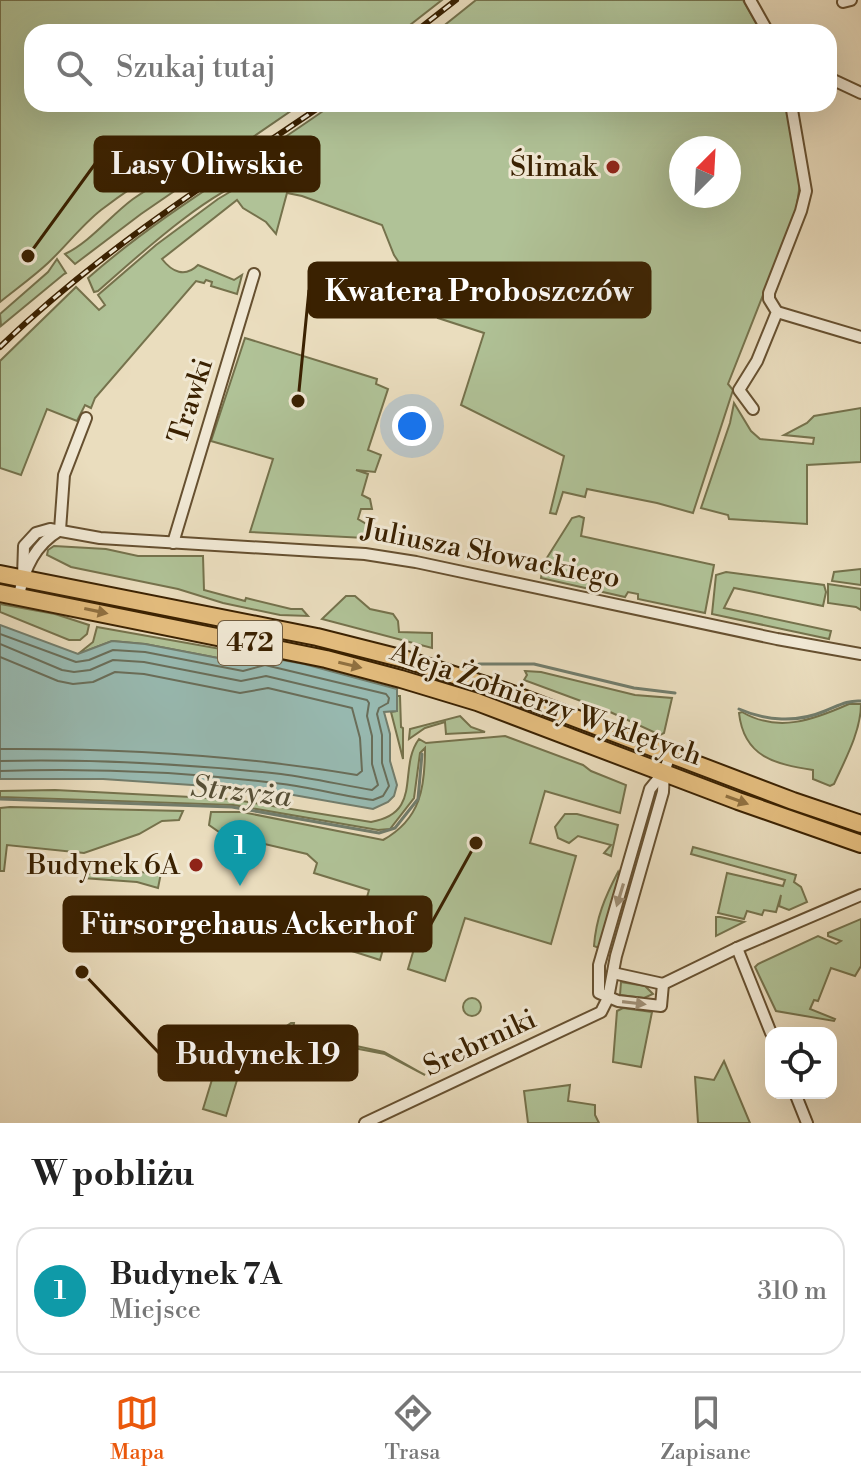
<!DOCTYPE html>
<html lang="pl">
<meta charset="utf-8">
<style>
:root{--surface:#fff;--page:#f6f6f6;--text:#222;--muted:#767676;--line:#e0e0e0;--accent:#ea580c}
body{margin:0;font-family:"Libre Bodoni",serif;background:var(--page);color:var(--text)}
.controls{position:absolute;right:24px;bottom:24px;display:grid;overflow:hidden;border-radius:16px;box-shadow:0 8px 32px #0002}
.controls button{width:72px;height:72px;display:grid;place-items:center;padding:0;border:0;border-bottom:2px solid var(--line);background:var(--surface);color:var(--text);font:40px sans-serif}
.compass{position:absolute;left:669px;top:136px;width:72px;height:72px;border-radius:50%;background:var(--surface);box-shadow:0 8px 32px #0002;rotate:24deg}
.you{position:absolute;left:412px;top:426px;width:28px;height:28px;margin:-20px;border:6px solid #fff;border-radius:50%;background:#1a73e8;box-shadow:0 0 0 12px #1a73e833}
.badge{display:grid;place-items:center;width:52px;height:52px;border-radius:50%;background:var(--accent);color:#fff;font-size:26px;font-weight:700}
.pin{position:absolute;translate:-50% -66px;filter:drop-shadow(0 2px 4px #0008)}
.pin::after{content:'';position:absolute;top:42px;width:28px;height:24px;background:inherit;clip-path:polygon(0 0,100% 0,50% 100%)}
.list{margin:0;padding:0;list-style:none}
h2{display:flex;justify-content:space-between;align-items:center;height:104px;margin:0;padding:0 32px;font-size:34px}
h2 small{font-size:26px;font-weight:400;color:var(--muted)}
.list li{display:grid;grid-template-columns:52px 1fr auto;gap:24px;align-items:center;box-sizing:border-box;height:128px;margin:0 16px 16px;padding:0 16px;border:2px solid var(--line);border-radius:24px}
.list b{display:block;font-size:30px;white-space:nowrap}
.list p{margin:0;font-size:26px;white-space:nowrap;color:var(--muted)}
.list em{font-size:26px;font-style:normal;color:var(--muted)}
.icon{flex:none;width:44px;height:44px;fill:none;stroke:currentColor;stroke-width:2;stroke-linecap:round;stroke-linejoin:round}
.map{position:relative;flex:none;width:861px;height:1123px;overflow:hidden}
.search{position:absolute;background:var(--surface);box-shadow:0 8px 32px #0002;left:24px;right:24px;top:24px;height:88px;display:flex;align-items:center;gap:20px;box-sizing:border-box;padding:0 28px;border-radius:24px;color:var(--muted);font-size:30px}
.sheet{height:248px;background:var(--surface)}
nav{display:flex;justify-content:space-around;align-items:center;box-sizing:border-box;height:112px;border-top:2px solid var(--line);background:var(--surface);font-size:22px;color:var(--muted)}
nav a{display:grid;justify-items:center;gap:4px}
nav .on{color:var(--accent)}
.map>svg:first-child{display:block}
</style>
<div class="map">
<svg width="861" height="1123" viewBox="0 0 861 1123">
<rect width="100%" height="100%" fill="#eaddbe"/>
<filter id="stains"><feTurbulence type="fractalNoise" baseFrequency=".0025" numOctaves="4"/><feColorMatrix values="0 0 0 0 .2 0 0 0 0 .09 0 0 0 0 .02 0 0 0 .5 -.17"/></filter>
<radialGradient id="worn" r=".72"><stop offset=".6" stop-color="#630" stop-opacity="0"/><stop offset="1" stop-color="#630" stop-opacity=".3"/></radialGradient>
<g fill="#b0c297" stroke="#75724c" stroke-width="2" fill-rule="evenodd">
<path d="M0 0H442L401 32H32V104H301L141 214 75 264 65 254C90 242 110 216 133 199 163 178 195 166 227 150 196 140 126 191 101 210 82 225 66 246 48 263 33 277 16 289 0 302Z"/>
<polygon points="476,0 743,0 761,32 436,32"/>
<path d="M333 104H786L800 184 796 211 728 384 733 390 693 513 657 503 587 489 585 497 563 492 556 514 550 513 564 456 461 405 484 333 438 318 442 307 414 285 394 255 382 225 302 196 287 193 276 234 266 222 243 208 237 200 162 259C172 272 185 278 198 265L234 280 242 275 237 294 211 286 212 282 206 280 204 283 196 281 95 398 91 408 85 405 77 421 47 409 21 475 0 468V361L76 287 99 310 105 305 98 295 156 245 218 199 255 177C206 193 138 256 98 291L94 292 88 278C163 212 252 162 333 104ZM681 148H729V196H681Z"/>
<polygon points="57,259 66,273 64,274 1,326 0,314 48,272"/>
<polygon points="245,338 377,379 376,384 388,389 368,450 381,455 375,472 356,470 368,474 362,495 370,499 372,509 361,509 358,519 368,525 365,538 250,532 273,459 211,441"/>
<polygon points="734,403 751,431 760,439 813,444 814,438 784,435 807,423 814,416 861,408 861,462 807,465 807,524 729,519 728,515 701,508 730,423"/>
<polygon points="579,516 584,518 581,536 714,565 705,613 638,599 638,594 628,592 625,597 541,578 543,564 572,518"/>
<polygon points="54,546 106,549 138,556 203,556 204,590 245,601 246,598 291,609 302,609 308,616 280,615 223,603 178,589 71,567 47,555 48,550"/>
<polygon points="861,569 861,585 832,581 834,572"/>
<polygon points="726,572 824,585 826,592 823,606 734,588 724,608 831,631 829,639 712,614 716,575"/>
<polygon points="828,584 861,589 861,610 856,607 828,603"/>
<polygon points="346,596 355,596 370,609 393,614 398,621 399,632 432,633 432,648 322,619"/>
<polygon points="0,604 55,614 89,625 87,634 80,640 69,640 0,612"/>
<polygon points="97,627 260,656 244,663 145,644 112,641 78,654 93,642"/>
<polygon points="525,671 541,672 635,695 672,698 664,733 660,735 608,711 524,680 527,675"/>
<polygon points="397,696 400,696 401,727 403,728 403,759 391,712 397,711"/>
<path d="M849 704H861C861 731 845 760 834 784L830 786 813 779V770C776 764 744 758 739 713L742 712C778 733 813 720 849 704Z"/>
<polygon points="460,716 471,727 485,732 446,734 445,722 425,728 409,739 410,729"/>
<path d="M505 736 583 765 591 771 626 785 620 813 545 791 530 843 576 856 551 944 465 918 445 981 408 969 424 915 395 906 380 960 352 951 369 890 314 873 317 863 307 854 222 834 209 825 211 812H242L383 840C421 819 425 787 425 748L420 753 414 798 390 829 378 830 233 805 0 797V791L55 790 230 799 371 822C424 813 397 769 419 739L426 743Z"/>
<polygon points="0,808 10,807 183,811 179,820 162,821 139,834 84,853 7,845 4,871 0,871"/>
<polygon points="565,814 577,814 618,825 611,856 604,853 611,845 578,836 569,843 558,838 555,827"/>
<polygon points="693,847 796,875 794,882 801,887 807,902 789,910 779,906 781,895 776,912 764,910 762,915 747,911 744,919 718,913 727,873 783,886 785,880 691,854"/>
<polygon points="105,871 161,873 158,888 137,882 83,878 83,875"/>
<polygon points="632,871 635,872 613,952 608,951"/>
<path d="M618 872 619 876 599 948 594 946C596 918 605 897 618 872Z"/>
<polygon points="716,917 720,917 744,922 716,936"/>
<polygon points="861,919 861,966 855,976 831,968 818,1001 814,1000 810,1009 835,1019 834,1021 776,1011 755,967 758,964 818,936 836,944 841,941 828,936 828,933"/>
<polygon points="621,982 645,986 653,994 644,998 620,995"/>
<circle cx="472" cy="1007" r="9"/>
<polygon points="623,1008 652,1012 641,1067 613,1062 617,1011"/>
<polygon points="291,1023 294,1023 293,1030 319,1034 319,1038 384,1052 425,1075 385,1054 343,1046 282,1029"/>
<polygon points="218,1060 241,1067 226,1116 203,1109"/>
<polygon points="724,1061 750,1123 698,1123 695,1077 714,1080"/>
<polygon points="570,1085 568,1101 595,1105 595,1115 599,1123 528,1123 524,1091"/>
</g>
<polygon fill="#98bbb3" stroke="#727d6c" stroke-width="2" points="0,625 78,654 112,641 145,644 244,663 260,656 304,664 397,689 397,711 384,712 390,734 390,761 397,785 394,796 388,802 373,809 282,793 222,787 103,779 0,779"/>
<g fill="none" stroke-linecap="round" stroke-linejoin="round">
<g stroke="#696e5a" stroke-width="2">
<path d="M0 634 76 662 89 660 113 650 145 652 243 671 265 665 386 694 389 698 388 703 379 708 377 714 382 735V763L389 786 383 796 373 800C343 796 313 788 283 784 190 772 93 768 0 771"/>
<path d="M0 644 62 670 74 672 90 670 113 660 144 662 241 681 266 676 367 700 369 703 367 716 372 736V764L378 785 372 790C342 785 312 778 281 774 188 764 94 759 0 761"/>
<path d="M0 657 58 681 73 684 93 682 115 672 144 674 240 693 268 688 352 708 360 738 362 771 357 775C239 755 120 748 0 749"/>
</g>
<g stroke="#727d6c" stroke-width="3">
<polyline points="479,664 534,664 634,688 675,693"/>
<path d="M739 709C766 721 797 723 825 711 838 706 847 700 861 701"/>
<polyline points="0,799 232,807 379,833 395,828 418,799 422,754"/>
</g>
<defs>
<g id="minor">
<polyline points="750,0 768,32"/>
<polyline points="843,2 851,0"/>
<polyline points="829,78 861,93"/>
<polyline points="777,312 861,337"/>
<polyline points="753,409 739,390 757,361 777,312 769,299 769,293 801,211 806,191 791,104"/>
<polyline points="60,530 64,475 86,418"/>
<polyline points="173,543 254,274"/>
<polyline points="23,577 24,546 36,533 50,529 100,538 365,554 416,562 777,639 861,654"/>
<path d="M19 595C25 567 35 545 60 530"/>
<polyline points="737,948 771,1033"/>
<polyline points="613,973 663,984"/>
<polyline points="663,984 661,1006 618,1001 599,993 599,965 650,789 663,773"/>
<polyline points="663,984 737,948 861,895"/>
<polyline points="795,1093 807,1123"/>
<polyline points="365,1123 601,1012 608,998 616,956 663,792 664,772 670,755"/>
</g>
<g id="primary">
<polyline points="0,574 317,637 404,659 504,691 793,801 861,824"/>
<polyline points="0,593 326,659 401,679 477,702 738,801 861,844"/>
</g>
</defs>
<use href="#minor" stroke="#665030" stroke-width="14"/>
<use href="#primary" stroke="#3a2101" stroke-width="20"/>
<use href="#minor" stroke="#f1e9d5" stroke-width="10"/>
<use href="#primary" stroke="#e5be7f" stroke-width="16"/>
<defs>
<g id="rail">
<polyline points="415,32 456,0"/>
<path d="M0 347C98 252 212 180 324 104"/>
</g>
</defs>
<use href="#rail" stroke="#3a2101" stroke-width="6"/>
<use href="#rail" stroke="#f1e9d5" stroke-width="3" stroke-dasharray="9" stroke-linecap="butt"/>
</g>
<defs><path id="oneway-solid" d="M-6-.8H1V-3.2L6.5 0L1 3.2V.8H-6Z" transform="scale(2)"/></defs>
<g fill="#907040">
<use href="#oneway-solid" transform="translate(96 611) rotate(12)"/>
<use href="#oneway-solid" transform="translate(350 665) rotate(13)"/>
<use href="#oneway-solid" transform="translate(737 800) rotate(20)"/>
</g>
<g fill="#9f8f76">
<use href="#oneway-solid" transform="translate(620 895) rotate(107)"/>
<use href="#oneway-solid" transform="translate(634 1003) rotate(7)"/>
</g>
<g fill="#8f2418" stroke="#f1e9d5" stroke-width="3">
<circle cx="613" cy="167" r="8"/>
<circle cx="196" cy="865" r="8"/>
</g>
<g text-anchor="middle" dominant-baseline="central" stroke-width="6" stroke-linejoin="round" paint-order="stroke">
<rect fill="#f1e9d5" stroke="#715d41" stroke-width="2" x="218" y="621" width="64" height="44" rx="6"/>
<g font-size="26" font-weight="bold" fill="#3a2101">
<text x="250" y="643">472</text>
</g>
<g font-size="28" fill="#3a2101" stroke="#f1e9d5" text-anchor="end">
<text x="597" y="167">Ślimak</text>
<text x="180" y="865">Budynek 6A</text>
</g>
<g font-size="28" fill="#3a2101" stroke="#f1e9d5">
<text transform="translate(191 401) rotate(-72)">Trawki</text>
<text transform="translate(491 554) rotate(11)">Juliusza Słowackiego</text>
<text transform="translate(546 704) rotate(19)">Aleja Żołnierzy Wyklętych</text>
<text transform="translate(480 1043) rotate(-25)">Srebrniki</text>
</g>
<g font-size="30" font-style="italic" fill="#564f36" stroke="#f1e9d5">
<text transform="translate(241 792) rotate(6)">Strzyża</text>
</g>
</g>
<path fill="none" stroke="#3a2101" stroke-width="3" d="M28 256L95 164M298 401L309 290M476 843L431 924M82 972L159 1053"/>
<g fill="#3a2101" stroke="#f1e9d5" stroke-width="3">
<circle cx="28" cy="256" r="8"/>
<circle cx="298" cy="401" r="8"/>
<circle cx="476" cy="843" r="8"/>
<circle cx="82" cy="972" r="8"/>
</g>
<g fill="#3a2101" stroke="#3a2101" stroke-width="3">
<rect x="95" y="137" width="224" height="54" rx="8"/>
<rect x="309" y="263" width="341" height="54" rx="8"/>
<rect x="64" y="897" width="367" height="54" rx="8"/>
<rect x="159" y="1026" width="198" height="54" rx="8"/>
</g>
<g font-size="30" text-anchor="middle" font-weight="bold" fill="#fff">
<text x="207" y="174">Lasy Oliwskie</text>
<text x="479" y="301">Kwatera Proboszczów</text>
<text x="247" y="934">Fürsorgehaus Ackerhof</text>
<text x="258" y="1064">Budynek 19</text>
</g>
<rect width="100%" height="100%" filter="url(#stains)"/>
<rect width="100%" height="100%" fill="url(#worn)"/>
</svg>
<div class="controls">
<button><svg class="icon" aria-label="locate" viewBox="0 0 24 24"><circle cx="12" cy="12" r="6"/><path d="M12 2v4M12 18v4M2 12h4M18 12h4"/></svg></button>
</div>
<svg class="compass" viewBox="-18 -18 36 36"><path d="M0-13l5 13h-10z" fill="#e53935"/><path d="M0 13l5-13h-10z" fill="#767676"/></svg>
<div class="you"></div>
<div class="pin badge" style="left:240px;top:886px;background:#0f9aa8">1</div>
<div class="search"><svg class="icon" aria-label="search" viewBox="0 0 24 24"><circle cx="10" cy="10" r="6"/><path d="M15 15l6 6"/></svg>Szukaj tutaj</div>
</div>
<section class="sheet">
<h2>W pobliżu<small></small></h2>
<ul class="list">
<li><span class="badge" style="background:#0f9aa8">1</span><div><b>Budynek 7A</b><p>Miejsce</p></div><em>310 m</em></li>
</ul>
</section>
<nav>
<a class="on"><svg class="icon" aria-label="map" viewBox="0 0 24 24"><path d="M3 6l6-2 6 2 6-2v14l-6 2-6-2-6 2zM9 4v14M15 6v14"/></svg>Mapa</a>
<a><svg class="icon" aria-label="directions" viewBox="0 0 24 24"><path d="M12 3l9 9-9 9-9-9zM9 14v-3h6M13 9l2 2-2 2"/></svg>Trasa</a>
<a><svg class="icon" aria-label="saved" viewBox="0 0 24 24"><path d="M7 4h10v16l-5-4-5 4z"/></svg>Zapisane</a>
</nav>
